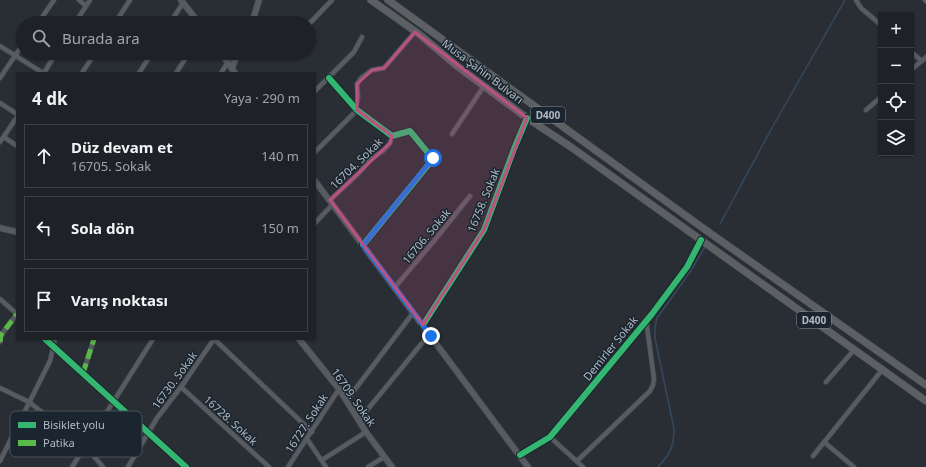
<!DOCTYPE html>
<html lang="tr">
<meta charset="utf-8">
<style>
:root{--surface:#1e2227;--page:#262a2f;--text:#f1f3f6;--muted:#a1a4a7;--line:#3c3f44}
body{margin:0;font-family:"Noto Sans",sans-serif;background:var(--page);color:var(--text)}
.controls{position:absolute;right:12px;top:12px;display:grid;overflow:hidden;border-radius:0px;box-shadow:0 1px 3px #0004}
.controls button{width:36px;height:36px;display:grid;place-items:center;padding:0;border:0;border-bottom:1px solid var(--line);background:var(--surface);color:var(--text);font:20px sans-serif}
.stop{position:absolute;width:12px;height:12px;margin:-9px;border:3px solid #1a73e8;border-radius:50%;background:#fff}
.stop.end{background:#1a73e8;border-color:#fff;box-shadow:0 1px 4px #0008}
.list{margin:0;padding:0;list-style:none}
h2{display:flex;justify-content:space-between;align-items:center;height:52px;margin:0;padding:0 16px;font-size:17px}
h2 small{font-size:13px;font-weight:400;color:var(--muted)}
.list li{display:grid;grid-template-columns:26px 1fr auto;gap:12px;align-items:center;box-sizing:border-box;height:64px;margin:0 8px 8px;padding:0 8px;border:1px solid var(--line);border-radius:0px}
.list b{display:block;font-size:15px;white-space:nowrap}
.list p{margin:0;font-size:13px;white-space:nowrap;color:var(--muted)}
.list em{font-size:13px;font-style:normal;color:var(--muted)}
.icon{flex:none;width:22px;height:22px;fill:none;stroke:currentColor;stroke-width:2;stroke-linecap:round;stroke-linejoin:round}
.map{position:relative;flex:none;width:926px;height:467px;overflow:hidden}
.search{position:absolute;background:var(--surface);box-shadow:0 1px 3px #0004;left:16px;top:16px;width:300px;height:44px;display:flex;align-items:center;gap:10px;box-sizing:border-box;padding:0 14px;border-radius:22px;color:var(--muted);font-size:15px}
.panel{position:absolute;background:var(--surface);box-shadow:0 1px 3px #0004;left:16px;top:72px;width:300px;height:268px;border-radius:0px}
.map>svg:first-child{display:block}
</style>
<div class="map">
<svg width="926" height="467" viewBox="0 0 926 467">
<rect width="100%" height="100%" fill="#282e34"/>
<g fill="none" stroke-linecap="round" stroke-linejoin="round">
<g stroke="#34495e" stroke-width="1.5">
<polyline points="720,224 773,126 845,0"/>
<path d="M658 467C670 454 674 447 674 429L655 338V327L657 318 690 272 705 247"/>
</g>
<defs>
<g id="street">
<polyline points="79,0 86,6"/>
<polyline points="856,0 861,8 881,25"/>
<polyline points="925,0 926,1"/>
<polyline points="38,23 54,0"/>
<polyline points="75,23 90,0"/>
<polyline points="115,23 130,0"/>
<polyline points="170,23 183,3"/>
<polyline points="309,24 332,0"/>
<polyline points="0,46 43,73"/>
<polyline points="911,52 922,61"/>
<polyline points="911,70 926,57"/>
<polyline points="44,73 56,53"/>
<polyline points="82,73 95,53"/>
<polyline points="139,73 152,53"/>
<polyline points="176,73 189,53"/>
<polyline points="221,73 228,62"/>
<polyline points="0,78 23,44"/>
<polyline points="329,78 357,110 392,136 410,131 433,159 363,245"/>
<polyline points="315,91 354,52 362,37"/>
<polyline points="0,103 17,114"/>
<polyline points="356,107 358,97 357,84 361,78 372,70 384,68 415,32"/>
<polyline points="866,110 881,97"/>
<polyline points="452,134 484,86"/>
<polyline points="4,137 17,146"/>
<polyline points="0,142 17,117"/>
<polyline points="315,152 357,110"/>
<polyline points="330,200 358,174 371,159 384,150 390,143 392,136"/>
<polyline points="315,223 332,205"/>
<polyline points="395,287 434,241 470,196"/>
<polyline points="0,299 17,314"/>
<polyline points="423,325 484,230 514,149 527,118"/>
<polyline points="45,339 186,467"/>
<polyline points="214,339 312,432"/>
<polyline points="0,342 1,335 17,314"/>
<polyline points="83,373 94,339"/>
<polyline points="826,382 854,350"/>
<polyline points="181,387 269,467"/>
<polyline points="0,388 29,402 85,446 103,467"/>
<polyline points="347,400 413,313"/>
<polyline points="359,420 422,343 431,336"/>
<polyline points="550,437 583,467"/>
<polyline points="307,439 326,467"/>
<polyline points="824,442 854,467"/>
<polyline points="520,455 550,437 652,314 687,267 701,240"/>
<polyline points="813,456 882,370"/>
<polyline points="322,460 366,432"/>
<polyline points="0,461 50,361 55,339"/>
<polyline points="577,461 650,391 653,385 654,379 646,319"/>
<polyline points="72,467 153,339"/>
<polyline points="128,467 157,418 181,387 214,339"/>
<polyline points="288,467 339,389"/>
<polyline points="368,467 384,457"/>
</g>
<g id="secondary">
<polyline points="181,0 199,23"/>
<polyline points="252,23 259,0"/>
<polyline points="221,53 235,73"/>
<polyline points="232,68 238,53"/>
<polyline points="315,181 528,467"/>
<polyline points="0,228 17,232"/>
<polyline points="299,339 339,389 366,432 392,467"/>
</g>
<g id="highway">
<polyline points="371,0 419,34 457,66 527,118 571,147 926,401"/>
<polyline points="388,0 707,231 926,385"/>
</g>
</defs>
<use href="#street" stroke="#464a4f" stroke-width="5.5"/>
<use href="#secondary" stroke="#464a4f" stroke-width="7"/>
<use href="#highway" stroke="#444a50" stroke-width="8"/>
<use href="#street" stroke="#575c63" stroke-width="4"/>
<use href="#secondary" stroke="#565b61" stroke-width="5.5"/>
<use href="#highway" stroke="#5c6063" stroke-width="7"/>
<g stroke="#58b947" stroke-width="5" stroke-dasharray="10 5" stroke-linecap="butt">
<polyline points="0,342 1,335 17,314"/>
<polyline points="83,373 94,339"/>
</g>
<defs>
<g id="cycleway">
<polyline points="329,78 357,110 392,136 410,131 433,159 363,245"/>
<polyline points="423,325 484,230 514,149 527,118"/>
<polyline points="45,339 186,467"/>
<polyline points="520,455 550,437 652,314 687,267 701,240"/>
</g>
</defs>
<use href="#cycleway" stroke="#1b252f" stroke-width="8"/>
<use href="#cycleway" stroke="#33b770" stroke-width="6"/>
</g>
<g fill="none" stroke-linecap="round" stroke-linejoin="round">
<polyline stroke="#1a73e8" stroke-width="5" points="431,336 363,245 433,158"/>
</g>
<path fill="#bc5181" fill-opacity="0.2" stroke="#bc5181" stroke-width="3" stroke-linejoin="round" d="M415 32 527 118 484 230 423 325 330 200 390 143 392 136 357 110V84L372 70 384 68Z"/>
<g text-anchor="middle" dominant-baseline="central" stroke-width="3" stroke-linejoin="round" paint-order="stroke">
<g fill="#1b252f" stroke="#838e99" stroke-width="1">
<rect x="531" y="107" width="34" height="16" rx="3"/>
<rect x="797" y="312" width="34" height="16" rx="3"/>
</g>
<g font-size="10" font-weight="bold" fill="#b0bbc7">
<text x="548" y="115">D400</text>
<text x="814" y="320">D400</text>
</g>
<g font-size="11" fill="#b0bbc7" stroke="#1b252f">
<text transform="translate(483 71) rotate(37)">Musa Şahin Bulvarı</text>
<text transform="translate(356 163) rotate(-44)">16704. Sokak</text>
<text transform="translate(483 200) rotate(-68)">16758. Sokak</text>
<text transform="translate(426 236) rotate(-50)">16706. Sokak</text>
<text transform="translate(610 348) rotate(-51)">Demirler Sokak</text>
<text transform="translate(174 380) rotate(-54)">16730. Sokak</text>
<text transform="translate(354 397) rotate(55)">16709. Sokak</text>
<text transform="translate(231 420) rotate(42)">16728. Sokak</text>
<text transform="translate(306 423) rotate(-57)">16727. Sokak</text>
</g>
</g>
<rect x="10" y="411" width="132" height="46" rx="6" fill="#1b252f" stroke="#48525d" stroke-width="1"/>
<rect x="18" y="422" width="18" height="6" fill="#33b770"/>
<rect x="18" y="440" width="18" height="6" fill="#58b947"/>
<g font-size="11" fill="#b0bbc7">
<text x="43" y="429">Bisiklet yolu</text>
<text x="43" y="447">Patika</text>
</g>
</svg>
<div class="controls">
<button>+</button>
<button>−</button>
<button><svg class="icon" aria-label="locate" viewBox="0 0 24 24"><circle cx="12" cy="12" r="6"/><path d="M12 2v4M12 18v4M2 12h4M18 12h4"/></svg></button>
<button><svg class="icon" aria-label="layers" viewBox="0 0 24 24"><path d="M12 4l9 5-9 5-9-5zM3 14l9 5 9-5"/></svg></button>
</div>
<div class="stop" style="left:433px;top:158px"></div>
<div class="stop end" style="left:431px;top:336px"></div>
<div class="search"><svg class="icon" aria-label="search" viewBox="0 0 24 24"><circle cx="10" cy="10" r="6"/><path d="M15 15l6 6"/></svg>Burada ara</div>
<section class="panel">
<h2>4 dk<small>Yaya · 290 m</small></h2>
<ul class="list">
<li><svg class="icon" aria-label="ahead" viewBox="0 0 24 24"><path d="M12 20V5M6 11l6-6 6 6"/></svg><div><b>Düz devam et</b><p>16705. Sokak</p></div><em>140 m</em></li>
<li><svg class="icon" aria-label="left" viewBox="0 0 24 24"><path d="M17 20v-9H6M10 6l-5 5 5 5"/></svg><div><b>Sola dön</b></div><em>150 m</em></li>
<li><svg class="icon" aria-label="arrive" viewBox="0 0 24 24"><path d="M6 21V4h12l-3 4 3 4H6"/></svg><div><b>Varış noktası</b></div></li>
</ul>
</section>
</div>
